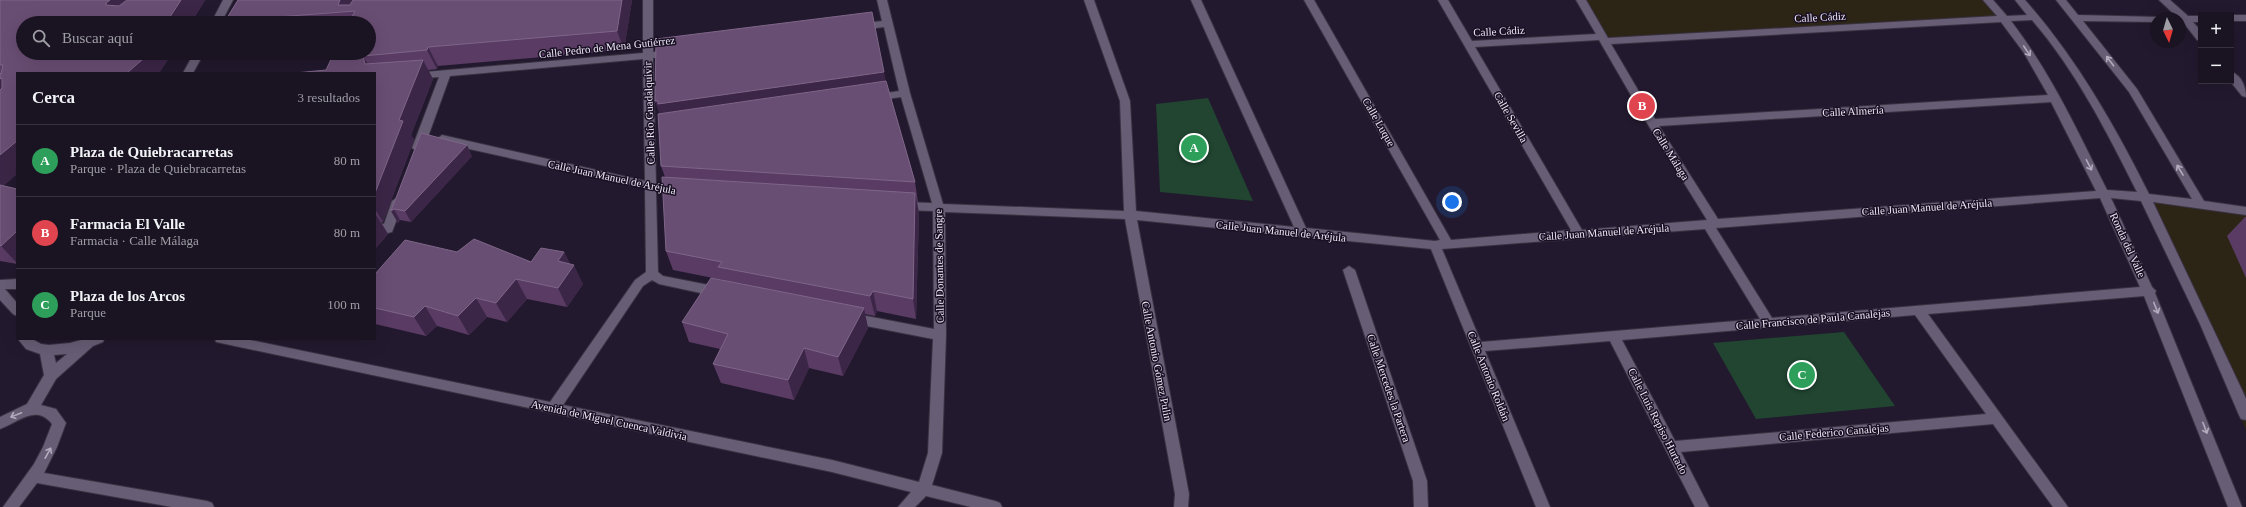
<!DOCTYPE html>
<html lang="es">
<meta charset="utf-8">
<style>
:root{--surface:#1a1322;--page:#231c2a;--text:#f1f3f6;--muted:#9f9ea5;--line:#383240;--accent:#ea580c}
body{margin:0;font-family:Georgia,serif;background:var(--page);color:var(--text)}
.controls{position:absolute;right:12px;top:12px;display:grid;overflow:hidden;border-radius:0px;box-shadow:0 4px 16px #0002}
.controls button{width:36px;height:36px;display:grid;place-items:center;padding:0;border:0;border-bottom:1px solid var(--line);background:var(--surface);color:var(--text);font:20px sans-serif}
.compass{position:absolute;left:2150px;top:12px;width:36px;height:36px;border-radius:50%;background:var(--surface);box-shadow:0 4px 16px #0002;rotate:175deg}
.you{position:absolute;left:1452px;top:202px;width:14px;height:14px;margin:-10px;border:3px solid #fff;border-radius:50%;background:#1a73e8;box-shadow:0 0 0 6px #1a73e833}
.badge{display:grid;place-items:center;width:26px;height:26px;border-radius:50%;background:var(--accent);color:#fff;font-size:13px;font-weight:700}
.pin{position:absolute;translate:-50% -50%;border:2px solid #fff;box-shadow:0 1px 4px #0006}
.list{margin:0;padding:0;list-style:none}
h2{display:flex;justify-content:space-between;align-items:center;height:52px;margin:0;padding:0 16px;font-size:17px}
h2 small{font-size:13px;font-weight:400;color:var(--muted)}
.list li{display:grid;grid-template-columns:26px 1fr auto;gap:12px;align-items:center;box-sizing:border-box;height:72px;padding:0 16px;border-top:1px solid var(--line)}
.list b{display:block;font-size:15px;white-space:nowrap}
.list p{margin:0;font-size:13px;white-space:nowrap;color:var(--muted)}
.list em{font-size:13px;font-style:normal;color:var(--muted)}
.icon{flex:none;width:22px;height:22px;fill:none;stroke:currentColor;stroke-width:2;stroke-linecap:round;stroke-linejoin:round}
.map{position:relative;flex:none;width:2246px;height:507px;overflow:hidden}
.search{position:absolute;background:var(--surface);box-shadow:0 4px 16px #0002;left:16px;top:16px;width:360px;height:44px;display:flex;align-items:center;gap:10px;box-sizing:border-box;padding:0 14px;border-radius:22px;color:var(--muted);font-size:15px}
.panel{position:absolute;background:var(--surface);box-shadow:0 4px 16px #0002;left:16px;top:72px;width:360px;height:268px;border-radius:0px}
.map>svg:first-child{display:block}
</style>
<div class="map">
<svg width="2246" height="507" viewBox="0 0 2246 507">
<rect width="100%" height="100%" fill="#22192e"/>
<g fill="#2c2414">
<polygon points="1581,0 1988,0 2005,18 1605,41"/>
<polygon points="2145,197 2246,211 2246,430"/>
</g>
<g fill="#214531">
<polygon points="1208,98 1253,201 1160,192 1156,104"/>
<polygon points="1844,332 1895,406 1756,419 1713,343"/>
</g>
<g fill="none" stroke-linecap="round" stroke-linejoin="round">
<defs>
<g id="minor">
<polygon points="223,0 233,0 221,23 211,23"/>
<path d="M643 0H653V52L673 50 678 53 673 56 653 58 656 183 682 189 684 192 678 196 656 191 658 272 663 276 719 287 723 289 725 292 723 295 719 297 659 284 652 280 643 286 563 405 832 460 919 482 928 453 933 339 851 323 847 321 845 318 847 315 851 313 934 329 933 211 902 210 896 206 902 202 932 203 901 97 874 101 869 98 874 95 899 91 884 27 859 30 854 27 859 24 882 21 877 0H887L910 93 943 204 1124 211 1120 101 1084 0H1094L1130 101 1136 211 1294 227 1191 0H1201L1306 228 1435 241 1440 240 1304 0H1314L1451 240 1571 230 1438 0H1448L1472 41 1596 34 1576 0H1586L1608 38 1997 16 1983 0H1993L2007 16 2027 15 2015 0H2025C2076 58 2114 124 2149 194L2192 199 2129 92 2056 0H2066L2078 15 2159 17 2156 18V22L2083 21 2137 89 2204 201 2246 207V215L2153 202 2243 392 2246 399V420L2241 419 2239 415 2200 324 2141 201 2111 198 2152 287 2156 291 2155 293 2242 507H2228L2144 296 1928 314 2068 507H2053L1993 424 1681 452 1709 507H1695L1610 341 1485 351 1550 507H1536L1431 249 1307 237 1303 238 1298 236 1137 220 1189 494 1188 507H1174L1175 494 1125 219 945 212 946 335 942 453 932 485 995 501 1000 503 1002 507H971L926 496 915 507H898L911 492 832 472 216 342 215 339H245L550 402 635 280 646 272 645 188 442 143 437 139 442 135 645 181 643 59 450 76 424 148 418 152 412 148 439 77 414 79 409 76 414 73 643 53ZM2032 20C2076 71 2107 132 2137 192L2107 190C2078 132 2051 73 2011 21ZM2001 22 2024 53 2048 95 1655 119 1611 44ZM1599 40 1647 123 1707 220 1582 230 1475 47ZM2051 102 2096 191 1718 219 1659 126ZM2100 198 2140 287 1772 318 1716 228ZM1705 229 1760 319 1481 342 1442 249ZM1915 315 1986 414 1675 441 1622 340Z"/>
<polygon points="2159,0 2170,0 2188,16 2201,16 2201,22 2193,22 2201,31 2201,41 2197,40 2183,22 2180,22 2180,18 2176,18 2177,17"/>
<rect x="2231" y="15" width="15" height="6"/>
<polygon points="194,53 204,53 193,73 183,73"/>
<path d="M2231 72C2242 75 2246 88 2246 97L2242 96 2230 81Z"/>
<polygon points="398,197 404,201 392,232 388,233 375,230 375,222 384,224 392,201"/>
<polygon points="1349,266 1355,270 1427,481 1428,507 1414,507 1413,481 1343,270"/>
<polygon points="17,279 17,289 5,289 17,303 17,316 13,314 0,300 0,280"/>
<path d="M18 339H32L41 344 49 345 70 343 85 339H104L103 342 93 346 56 379 41 405 56 409 66 423 57 447 44 473 207 501 212 503 214 507H172L37 483 19 507H3L34 464 43 447 52 424C36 404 19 422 0 429V417L27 404 44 375 40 354 26 349ZM67 354 56 363 54 355Z"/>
</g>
</defs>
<use href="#minor" stroke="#393242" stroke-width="2"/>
<use href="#minor" fill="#675d75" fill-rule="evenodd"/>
</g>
<g fill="#593b63">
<polygon points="0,0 205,0 191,23 23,23 23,53 172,53 159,73 17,73 17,174 3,186 17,189 17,264 0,261"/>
<polygon points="238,0 632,0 624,50 438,66 437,69 428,70 433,79 411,135 414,140 383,222 381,222 388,234 375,249 375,73 326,70 369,23 227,23 225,21"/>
<polygon points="886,81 915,182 918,202 917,202 919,213 916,319 877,311 875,316 865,314 868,328 843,376 809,368 794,400 721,383 713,364 720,349 689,342 682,322 723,280 673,270 666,251 665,177 661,166 660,114 655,101"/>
<polygon points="421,133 472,156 411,222 400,220 398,223 391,211"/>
<polygon points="2245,217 2246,217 2246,278 2227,236"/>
<polygon points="457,252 531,262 564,252 570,264 583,284 567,307 527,299 507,322 487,317 469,335 437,326 426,336 375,324 375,274"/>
</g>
<g fill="#3c2647">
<polygon points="110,0 148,0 119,22 106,5 106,3"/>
<polygon points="181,0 205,0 191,23 166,23"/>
<polygon points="340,0 359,0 355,11 338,5"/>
<polygon points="622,0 632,0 624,50 617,31"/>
<polygon points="428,47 438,66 437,69 427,50"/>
<polygon points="36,53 73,53 49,73 33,55"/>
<polygon points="147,53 172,53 159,73 127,73"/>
<polygon points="363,56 373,73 365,64"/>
<polygon points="423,60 433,79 411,135 414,140 383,222 375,209 375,193 399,120"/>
<polygon points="884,72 888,91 662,121 655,101"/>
<polygon points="2,78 17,96 0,107 0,79"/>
<polygon points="17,141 17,174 0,189 0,155"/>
<polygon points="467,145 472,156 411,222 405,211"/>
<polygon points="915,193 919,213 916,319 913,299"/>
<polygon points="394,209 400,220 398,223 391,211"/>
<polygon points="376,215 388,234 375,249 375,216"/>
<polygon points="17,231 17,263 1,246"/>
<polygon points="564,252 572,268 574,265 583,284 567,307 558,288 558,261"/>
<polygon points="516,279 527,299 507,322 496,303"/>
<polygon points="873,291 877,311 875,316 870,296"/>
<polygon points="476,298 487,317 469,335 458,316"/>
<polygon points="425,306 437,326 426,336 414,317"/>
<polygon points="864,308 868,328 843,376 838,357"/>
<polygon points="804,348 809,368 794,400 788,380"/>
</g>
<g fill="#694e73" stroke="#7e6688">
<polygon points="0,0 110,0 106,3 106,5 119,6 127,0 181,0 166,23 23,23 23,53 36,53 33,55 47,55 50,53 147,53 143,59 127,73 17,73 17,141 0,155 0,90 2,88 2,78 0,79 0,73 1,74 3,65 0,65"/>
<polygon points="238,0 340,0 338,5 350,5 353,0 622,0 617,31 428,47 427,50 363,56 365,64 423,60 399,120 403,121 375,193 375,73 295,73 326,70 334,53 369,53 369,23 349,23 355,11 225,21"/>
<polygon points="872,12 884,72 658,104 658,101 655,101 656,39"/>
<polygon points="886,81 915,182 661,166 658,114"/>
<polygon points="421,133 467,145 405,211 394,209 391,211"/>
<polygon points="662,177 915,193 913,299 873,291 870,296 718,267 722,262 666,251"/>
<polygon points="0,185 17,189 17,231 1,246 0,245"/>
<polygon points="474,239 531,262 541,248 564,252 558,261 574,265 558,288 516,279 496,303 476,298 458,316 425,306 414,317 375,308 375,274 405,240 457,252"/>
<polygon points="711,278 864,308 838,357 804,348 788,380 713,364 728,334 682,322"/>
</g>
<defs><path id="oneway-shaft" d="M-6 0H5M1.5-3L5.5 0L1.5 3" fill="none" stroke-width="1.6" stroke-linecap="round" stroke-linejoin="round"/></defs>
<g stroke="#b2aabd">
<use href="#oneway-shaft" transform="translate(2027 51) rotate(56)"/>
<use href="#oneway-shaft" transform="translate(2110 61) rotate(-127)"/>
<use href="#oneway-shaft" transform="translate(2089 165) rotate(63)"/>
<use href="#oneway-shaft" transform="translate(2180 170) rotate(-121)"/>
<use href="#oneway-shaft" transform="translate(2156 308) rotate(68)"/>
<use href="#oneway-shaft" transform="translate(16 415) rotate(158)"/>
<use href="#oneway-shaft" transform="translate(2205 428) rotate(69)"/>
<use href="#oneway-shaft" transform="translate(48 453) rotate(-61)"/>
</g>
<g text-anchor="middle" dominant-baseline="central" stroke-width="3" stroke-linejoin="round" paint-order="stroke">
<g font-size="11" fill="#efe9f8" stroke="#191024">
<text transform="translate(1820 17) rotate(-3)">Calle Cádiz</text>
<text transform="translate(1499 31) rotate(-3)">Calle Cádiz</text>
<text transform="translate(607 47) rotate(-6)">Calle Pedro de Mena Gutiérrez</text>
<text transform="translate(1853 111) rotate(-3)">Calle Almería</text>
<text transform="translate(649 113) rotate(-92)">Calle Río Guadalquivir</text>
<text transform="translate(1511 117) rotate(60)">Calle Sevilla</text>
<text transform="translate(1379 122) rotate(60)">Calle Luque</text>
<text transform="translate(1671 154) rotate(58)">Calle Málaga</text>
<text transform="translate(612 177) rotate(12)">Calle Juan Manuel de Aréjula</text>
<text transform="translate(1927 207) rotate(-4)">Calle Juan Manuel de Aréjula</text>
<text transform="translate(1281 231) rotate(6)">Calle Juan Manuel de Aréjula</text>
<text transform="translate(1604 232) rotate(-4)">Calle Juan Manuel de Aréjula</text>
<text transform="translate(2128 245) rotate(65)">Ronda del Valle</text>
<text transform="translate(939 266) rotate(-91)">Calle Donantes de Sangre</text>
<text transform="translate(1813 319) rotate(-5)">Calle Francisco de Paula Canalejas</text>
<text transform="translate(1157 361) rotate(79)">Calle Antonio Gómez Pulin</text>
<text transform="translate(1489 376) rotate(68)">Calle Antonio Roldán</text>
<text transform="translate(1389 388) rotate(71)">Calle Mercedes la Partera</text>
<text transform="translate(609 420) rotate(12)">Avenida de Miguel Cuenca Valdivia</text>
<text transform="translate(1658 421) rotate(63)">Calle Luis Repiso Hurtado</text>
<text transform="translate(1834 432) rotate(-5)">Calle Federico Canalejas</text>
</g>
</g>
</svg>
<div class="controls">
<button>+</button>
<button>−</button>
</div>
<svg class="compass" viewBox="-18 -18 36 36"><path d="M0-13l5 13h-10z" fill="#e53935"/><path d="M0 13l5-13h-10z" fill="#9f9ea5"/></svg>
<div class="you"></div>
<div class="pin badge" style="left:1194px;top:148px;background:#2e9e5b">A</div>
<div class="pin badge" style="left:1642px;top:106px;background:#e0444e">B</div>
<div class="pin badge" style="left:1802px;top:375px;background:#2e9e5b">C</div>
<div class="search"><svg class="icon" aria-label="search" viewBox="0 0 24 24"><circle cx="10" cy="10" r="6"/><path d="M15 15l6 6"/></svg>Buscar aquí</div>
<section class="panel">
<h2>Cerca<small>3 resultados</small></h2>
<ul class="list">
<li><span class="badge" style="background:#2e9e5b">A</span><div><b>Plaza de Quiebracarretas</b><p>Parque · Plaza de Quiebracarretas</p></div><em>80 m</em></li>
<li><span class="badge" style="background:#e0444e">B</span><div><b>Farmacia El Valle</b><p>Farmacia · Calle Málaga</p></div><em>80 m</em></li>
<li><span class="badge" style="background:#2e9e5b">C</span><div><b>Plaza de los Arcos</b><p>Parque</p></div><em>100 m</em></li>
</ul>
</section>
</div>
